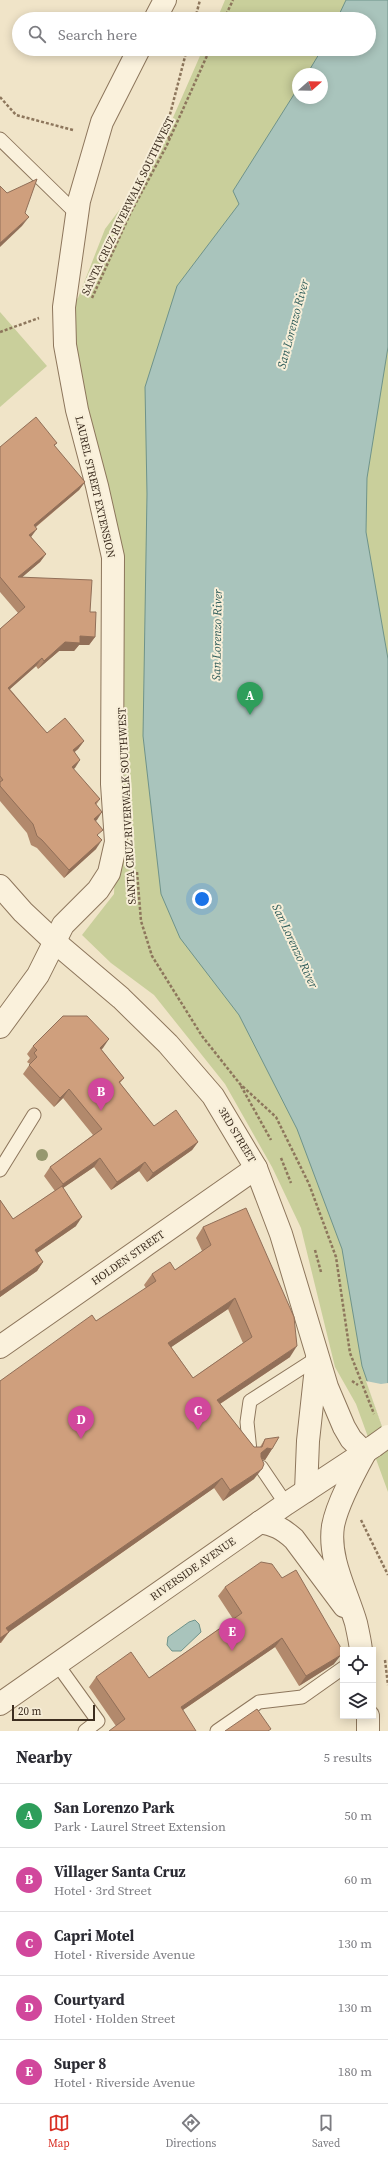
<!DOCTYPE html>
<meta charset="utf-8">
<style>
:root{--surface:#fff;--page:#f7f7f7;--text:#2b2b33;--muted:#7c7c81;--line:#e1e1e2;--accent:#d93025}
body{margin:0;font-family:"Source Serif 4",serif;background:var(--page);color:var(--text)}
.controls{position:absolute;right:12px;bottom:12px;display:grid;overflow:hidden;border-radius:0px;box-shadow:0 2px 10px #0003}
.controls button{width:36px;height:36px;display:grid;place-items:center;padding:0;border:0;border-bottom:1px solid var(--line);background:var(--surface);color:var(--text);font:20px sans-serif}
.compass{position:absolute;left:292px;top:68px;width:36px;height:36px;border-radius:50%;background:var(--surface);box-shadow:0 2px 10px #0003;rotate:70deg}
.scale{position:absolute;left:12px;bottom:10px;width:83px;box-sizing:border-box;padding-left:4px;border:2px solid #3d2e20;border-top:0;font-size:11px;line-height:14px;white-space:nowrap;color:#3d2e20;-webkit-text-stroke:3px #f7eed8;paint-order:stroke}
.you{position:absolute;left:202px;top:899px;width:14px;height:14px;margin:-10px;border:3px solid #fff;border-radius:50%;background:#1a73e8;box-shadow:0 0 0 6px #1a73e833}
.badge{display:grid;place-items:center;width:26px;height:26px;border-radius:50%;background:var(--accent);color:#fff;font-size:13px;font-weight:700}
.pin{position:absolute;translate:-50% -33px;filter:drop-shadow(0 1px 2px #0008)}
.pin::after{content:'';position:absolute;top:21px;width:14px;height:12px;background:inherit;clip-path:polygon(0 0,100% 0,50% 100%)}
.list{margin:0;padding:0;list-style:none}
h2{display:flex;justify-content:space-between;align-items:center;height:52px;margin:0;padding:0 16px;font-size:17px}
h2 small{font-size:13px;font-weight:400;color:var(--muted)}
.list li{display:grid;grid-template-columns:26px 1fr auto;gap:12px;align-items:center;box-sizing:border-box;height:64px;padding:0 16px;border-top:1px solid var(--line)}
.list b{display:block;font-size:15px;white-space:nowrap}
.list p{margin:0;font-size:13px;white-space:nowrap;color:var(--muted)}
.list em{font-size:13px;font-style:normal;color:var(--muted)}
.icon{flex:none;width:22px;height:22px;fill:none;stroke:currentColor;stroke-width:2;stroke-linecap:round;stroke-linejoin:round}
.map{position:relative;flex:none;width:388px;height:1731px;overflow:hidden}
.search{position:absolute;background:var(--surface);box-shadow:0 2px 10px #0003;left:12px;right:12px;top:12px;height:44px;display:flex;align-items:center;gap:10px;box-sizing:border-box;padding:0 14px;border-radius:22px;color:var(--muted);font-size:15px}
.sheet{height:372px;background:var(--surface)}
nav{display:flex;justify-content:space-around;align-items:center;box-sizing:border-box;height:56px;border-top:1px solid var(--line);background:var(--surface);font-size:11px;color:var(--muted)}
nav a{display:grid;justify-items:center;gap:2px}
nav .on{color:var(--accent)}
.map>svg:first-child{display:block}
</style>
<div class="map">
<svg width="388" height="1731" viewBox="0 0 388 1731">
<rect width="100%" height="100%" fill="#f0e4c8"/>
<g fill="#c9cf9b" fill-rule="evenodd">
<path d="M225 0H388V1492L356 1404 335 1367 301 1228 272 1167 225 1084 154 995 111 963 82 935 114 894 116 842 113 557 64 307 78 298 105 229 151 168 203 49H369V19H217ZM298 74H322V98H298Z"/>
<polygon points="0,312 47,366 0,407"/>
</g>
<g fill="#a9c4bc" stroke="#6f938a">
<polygon points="346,0 388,0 388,347 367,478 366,532 388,659 388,1442 362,1366 342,1249 297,1129 239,1015 180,938 161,894 143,736 147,494 145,387 177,286 239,204 233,191 298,88 298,98 322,98 322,74 307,74 322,49 369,49 369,19 337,19"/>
<polygon points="195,1620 199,1624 201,1632 181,1651 172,1651 167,1645 168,1637 189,1622"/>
</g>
<polygon fill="#f0e4c8" points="366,1381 381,1384 388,1383 388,1444"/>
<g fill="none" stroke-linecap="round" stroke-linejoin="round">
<defs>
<g id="service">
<polyline points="0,139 77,214"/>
<polyline points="0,1170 34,1115"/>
<polyline points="250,1451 247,1422 250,1401 317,1358"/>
<polyline points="261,1467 286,1504"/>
<polyline points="57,1664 98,1721 85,1731"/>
<polyline points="217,1731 259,1702 302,1697 343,1668"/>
</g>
<g id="minor">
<polyline points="155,19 165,0"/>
<polyline points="0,886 23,912 55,942 121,998 168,1044 213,1096 256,1168 281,1234 327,1387 344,1427 351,1439 365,1453"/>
<polyline points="0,1027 38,975 63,925 98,890 109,873 116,842 112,784 113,557 97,486 77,410 65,345 64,307 79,201 102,122 139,49"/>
<polyline points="0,1347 256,1168"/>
</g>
<g id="tertiary">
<polyline points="306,1491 308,1441 317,1358"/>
<path d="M260 1522C274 1524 283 1529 294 1539L344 1606"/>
<path d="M361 1650C360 1641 358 1632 356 1623 347 1592 328 1559 333 1526 337 1504 354 1473 365 1453"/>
<polyline points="0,1704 286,1504 374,1446"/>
<polyline points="368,1716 368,1731"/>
</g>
</defs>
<use href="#service" stroke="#8d765c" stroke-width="15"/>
<use href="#minor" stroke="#8d765c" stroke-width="24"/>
<use href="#tertiary" stroke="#8d765c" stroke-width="24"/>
<g stroke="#8d765c" stroke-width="2.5" stroke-dasharray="3 2" stroke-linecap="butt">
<polyline points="195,19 200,0"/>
<polyline points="224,19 233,0"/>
<polyline points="0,97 16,115 73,130"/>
<polyline points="169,139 167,126 187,49"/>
<polyline points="92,298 130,214 166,147 210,49"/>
<polyline points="0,332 39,318"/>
<polyline points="137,872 141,921 152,956 202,1036 240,1084 276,1117 309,1184 336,1257 350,1353 374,1414"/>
<polyline points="241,1086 271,1140"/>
<polyline points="281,1158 291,1183"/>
<polyline points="315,1250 321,1272"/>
<polyline points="352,1381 358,1385"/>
<polyline points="361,1520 388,1575"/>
<polyline points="385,1660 388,1685"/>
</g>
<use href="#service" stroke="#faf1dc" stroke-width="13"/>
<use href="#minor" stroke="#faf1dc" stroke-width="22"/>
<use href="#tertiary" stroke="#faf1dc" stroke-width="22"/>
<defs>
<polyline id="tertiary-bridge" points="374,1446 388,1436"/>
</defs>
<use href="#tertiary-bridge" stroke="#8d765c" stroke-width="24" stroke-linecap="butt"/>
<use href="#tertiary-bridge" stroke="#faf1dc" stroke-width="22"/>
</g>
<circle fill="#96986f" cx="42" cy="1155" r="6"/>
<g fill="#b2896c" fill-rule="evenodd">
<polygon points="57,443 54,446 85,482 79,490 36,527 31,537 46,554 40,562 22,577 90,612 95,637 89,645 79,645 74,651 59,651 38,669 36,666 10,689 47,733 84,741 78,749 74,752 80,760 73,769 100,799 96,805 102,812 95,821 98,837 96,849 64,878 37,848 31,845 27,833 0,801 0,629 18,613 0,592 0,447"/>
<polygon points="33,1046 103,1048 101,1049 124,1078 120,1083 154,1126 198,1142 192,1150 147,1182 139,1171 111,1190 94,1167 63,1188 76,1226 37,1253 43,1262 37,1271 0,1297 0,1200 13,1219 55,1191 44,1176 50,1167 93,1135 63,1098 54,1107 23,1074 30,1064 27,1062 30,1058 27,1054"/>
<path d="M203 1227 290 1357 220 1404 254 1447H260L265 1439 272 1449 265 1460 262 1459 254 1479 223 1501 214 1488 9 1632 1 1643H0V1381L96 1321 146 1288 144 1285 152 1274 175 1270 202 1251 196 1238ZM228 1309 243 1343 193 1378 171 1347Z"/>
<polygon points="225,1587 334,1664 299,1686 275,1647 183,1710 116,1726 89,1687 96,1677 149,1678 233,1619 218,1596"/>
</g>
<g fill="#916f58">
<polygon points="29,217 22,226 0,247 0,243"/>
<polygon points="85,482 79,490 28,533 34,525"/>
<polygon points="37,529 31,537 29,535"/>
<polygon points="46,554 40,562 13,585 18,577"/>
<polygon points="80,636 95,637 89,645 79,645 74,651 59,651 38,669 44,661 65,642"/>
<polygon points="42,658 36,666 2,696 8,688"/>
<polygon points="84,741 78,749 67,759 73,750"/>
<polygon points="80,760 75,768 66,776 72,767"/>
<polygon points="102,812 97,820 88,828 94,819"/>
<polygon points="102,840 96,849 64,878 69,870"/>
<polygon points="109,1039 103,1048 94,1056 100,1048"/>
<polygon points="69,1089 63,1098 54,1107 60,1098"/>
<polygon points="198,1142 192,1150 147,1182 153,1173"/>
<polygon points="100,1158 94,1167 57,1192 63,1184"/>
<polygon points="145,1162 139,1171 111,1190 117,1182"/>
<polygon points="82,1217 76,1226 28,1259 35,1250"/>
<polygon points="43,1262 37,1271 0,1297 0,1292"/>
<polygon points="235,1298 228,1309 161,1354 168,1343"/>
<polygon points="297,1346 290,1357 209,1411 217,1400"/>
<polygon points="267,1448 272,1449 265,1460 260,1459 261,1453"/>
<polygon points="262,1469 254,1479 223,1501 230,1490"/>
<polygon points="222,1478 214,1488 3,1636 9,1632 0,1643 0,1637 6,1628"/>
<polygon points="282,1638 275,1647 174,1716 181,1707"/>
<polygon points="341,1655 334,1664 299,1686 306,1676"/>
</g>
<g fill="#cf9f7d" stroke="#916f58" fill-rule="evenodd">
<polygon points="37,179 25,213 29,217 0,243 0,186 7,193"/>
<polygon points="36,417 57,443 54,445 85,482 34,525 37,529 29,535 46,554 18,577 92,580 90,612 96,612 95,637 80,636 80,643 65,642 44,661 42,658 8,688 47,733 65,718 84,741 73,750 80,760 72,767 100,799 95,803 102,812 94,819 103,830 97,835 102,840 69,870 42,840 37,836 33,824 0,786 0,782 3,780 0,776 0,629 25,607 0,577 0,447"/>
<polygon points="63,1016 87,1016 109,1039 100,1048 124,1078 119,1082 154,1126 176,1110 198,1142 153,1173 145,1162 117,1182 100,1158 63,1184 50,1167 102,1129 69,1089 60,1098 29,1065 37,1057 34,1053 37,1050 33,1046"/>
<polygon points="62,1186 82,1217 35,1250 43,1262 0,1292 0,1200 13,1219"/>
<path d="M246 1208 294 1317 297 1346 217 1400 254 1447H262L265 1439 279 1437 272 1449 267 1448 261 1453V1457L264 1464 262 1469 230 1490 222 1478 6 1628 9 1632 0 1638V1381L92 1315 96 1321 156 1281 152 1274 170 1262 175 1270 211 1245 203 1227ZM235 1298 252 1337 193 1378 168 1343Z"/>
<polygon points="261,1562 272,1564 282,1578 296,1570 340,1646 341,1655 306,1676 282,1638 181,1707 196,1731 109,1731 125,1719 96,1677 131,1652 149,1678 242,1613 225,1587"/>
<polygon points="257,1709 271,1729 268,1731 225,1731"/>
</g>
<g text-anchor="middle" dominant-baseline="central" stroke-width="4" stroke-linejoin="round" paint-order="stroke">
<g font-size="11" fill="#3d2e20" stroke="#f7eed8">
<text transform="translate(128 206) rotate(-64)">SANTA CRUZ RIVERWALK SOUTHWEST</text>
<text transform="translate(95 487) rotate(77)">LAUREL STREET EXTENSION</text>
<text transform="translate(127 806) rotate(-93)">SANTA CRUZ RIVERWALK SOUTHWEST</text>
<text transform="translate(237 1135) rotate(59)">3RD STREET</text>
<text transform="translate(128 1258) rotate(-35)">HOLDEN STREET</text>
<text transform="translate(193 1569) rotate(-35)">RIVERSIDE AVENUE</text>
</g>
<g font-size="12" font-style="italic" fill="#2f5d5a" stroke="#f7eed8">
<text transform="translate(293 324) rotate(-75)">San Lorenzo River</text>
<text transform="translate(217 635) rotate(-89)">San Lorenzo River</text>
<text transform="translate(295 946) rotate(65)">San Lorenzo River</text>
</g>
</g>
</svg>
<div class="controls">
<button><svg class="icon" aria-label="locate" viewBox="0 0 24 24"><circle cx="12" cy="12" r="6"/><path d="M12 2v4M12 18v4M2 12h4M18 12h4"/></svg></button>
<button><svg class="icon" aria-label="layers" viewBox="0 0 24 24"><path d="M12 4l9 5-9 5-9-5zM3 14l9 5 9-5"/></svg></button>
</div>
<svg class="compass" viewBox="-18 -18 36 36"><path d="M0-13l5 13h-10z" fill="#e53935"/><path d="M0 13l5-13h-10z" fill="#7c7c81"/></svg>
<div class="scale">20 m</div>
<div class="you"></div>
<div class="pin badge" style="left:250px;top:715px;background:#2e9e5b">A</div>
<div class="pin badge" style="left:101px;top:1111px;background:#d1479c">B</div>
<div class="pin badge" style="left:198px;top:1430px;background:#d1479c">C</div>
<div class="pin badge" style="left:81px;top:1439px;background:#d1479c">D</div>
<div class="pin badge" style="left:232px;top:1651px;background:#d1479c">E</div>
<div class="search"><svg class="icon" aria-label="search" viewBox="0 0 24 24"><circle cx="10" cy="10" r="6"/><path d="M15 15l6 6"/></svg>Search here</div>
</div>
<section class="sheet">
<h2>Nearby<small>5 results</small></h2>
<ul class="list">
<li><span class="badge" style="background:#2e9e5b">A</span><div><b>San Lorenzo Park</b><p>Park · Laurel Street Extension</p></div><em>50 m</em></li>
<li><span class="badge" style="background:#d1479c">B</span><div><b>Villager Santa Cruz</b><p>Hotel · 3rd Street</p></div><em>60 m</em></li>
<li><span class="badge" style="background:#d1479c">C</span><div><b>Capri Motel</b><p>Hotel · Riverside Avenue</p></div><em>130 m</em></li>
<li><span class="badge" style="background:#d1479c">D</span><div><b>Courtyard</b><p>Hotel · Holden Street</p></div><em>130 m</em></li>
<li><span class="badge" style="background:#d1479c">E</span><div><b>Super 8</b><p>Hotel · Riverside Avenue</p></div><em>180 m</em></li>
</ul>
</section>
<nav>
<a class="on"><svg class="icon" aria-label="map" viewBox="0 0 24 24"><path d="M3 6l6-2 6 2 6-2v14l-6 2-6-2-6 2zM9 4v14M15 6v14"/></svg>Map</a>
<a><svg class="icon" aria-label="directions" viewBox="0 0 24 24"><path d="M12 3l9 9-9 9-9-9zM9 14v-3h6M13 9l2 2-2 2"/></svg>Directions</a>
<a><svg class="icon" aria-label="saved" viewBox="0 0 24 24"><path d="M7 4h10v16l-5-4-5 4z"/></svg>Saved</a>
</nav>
